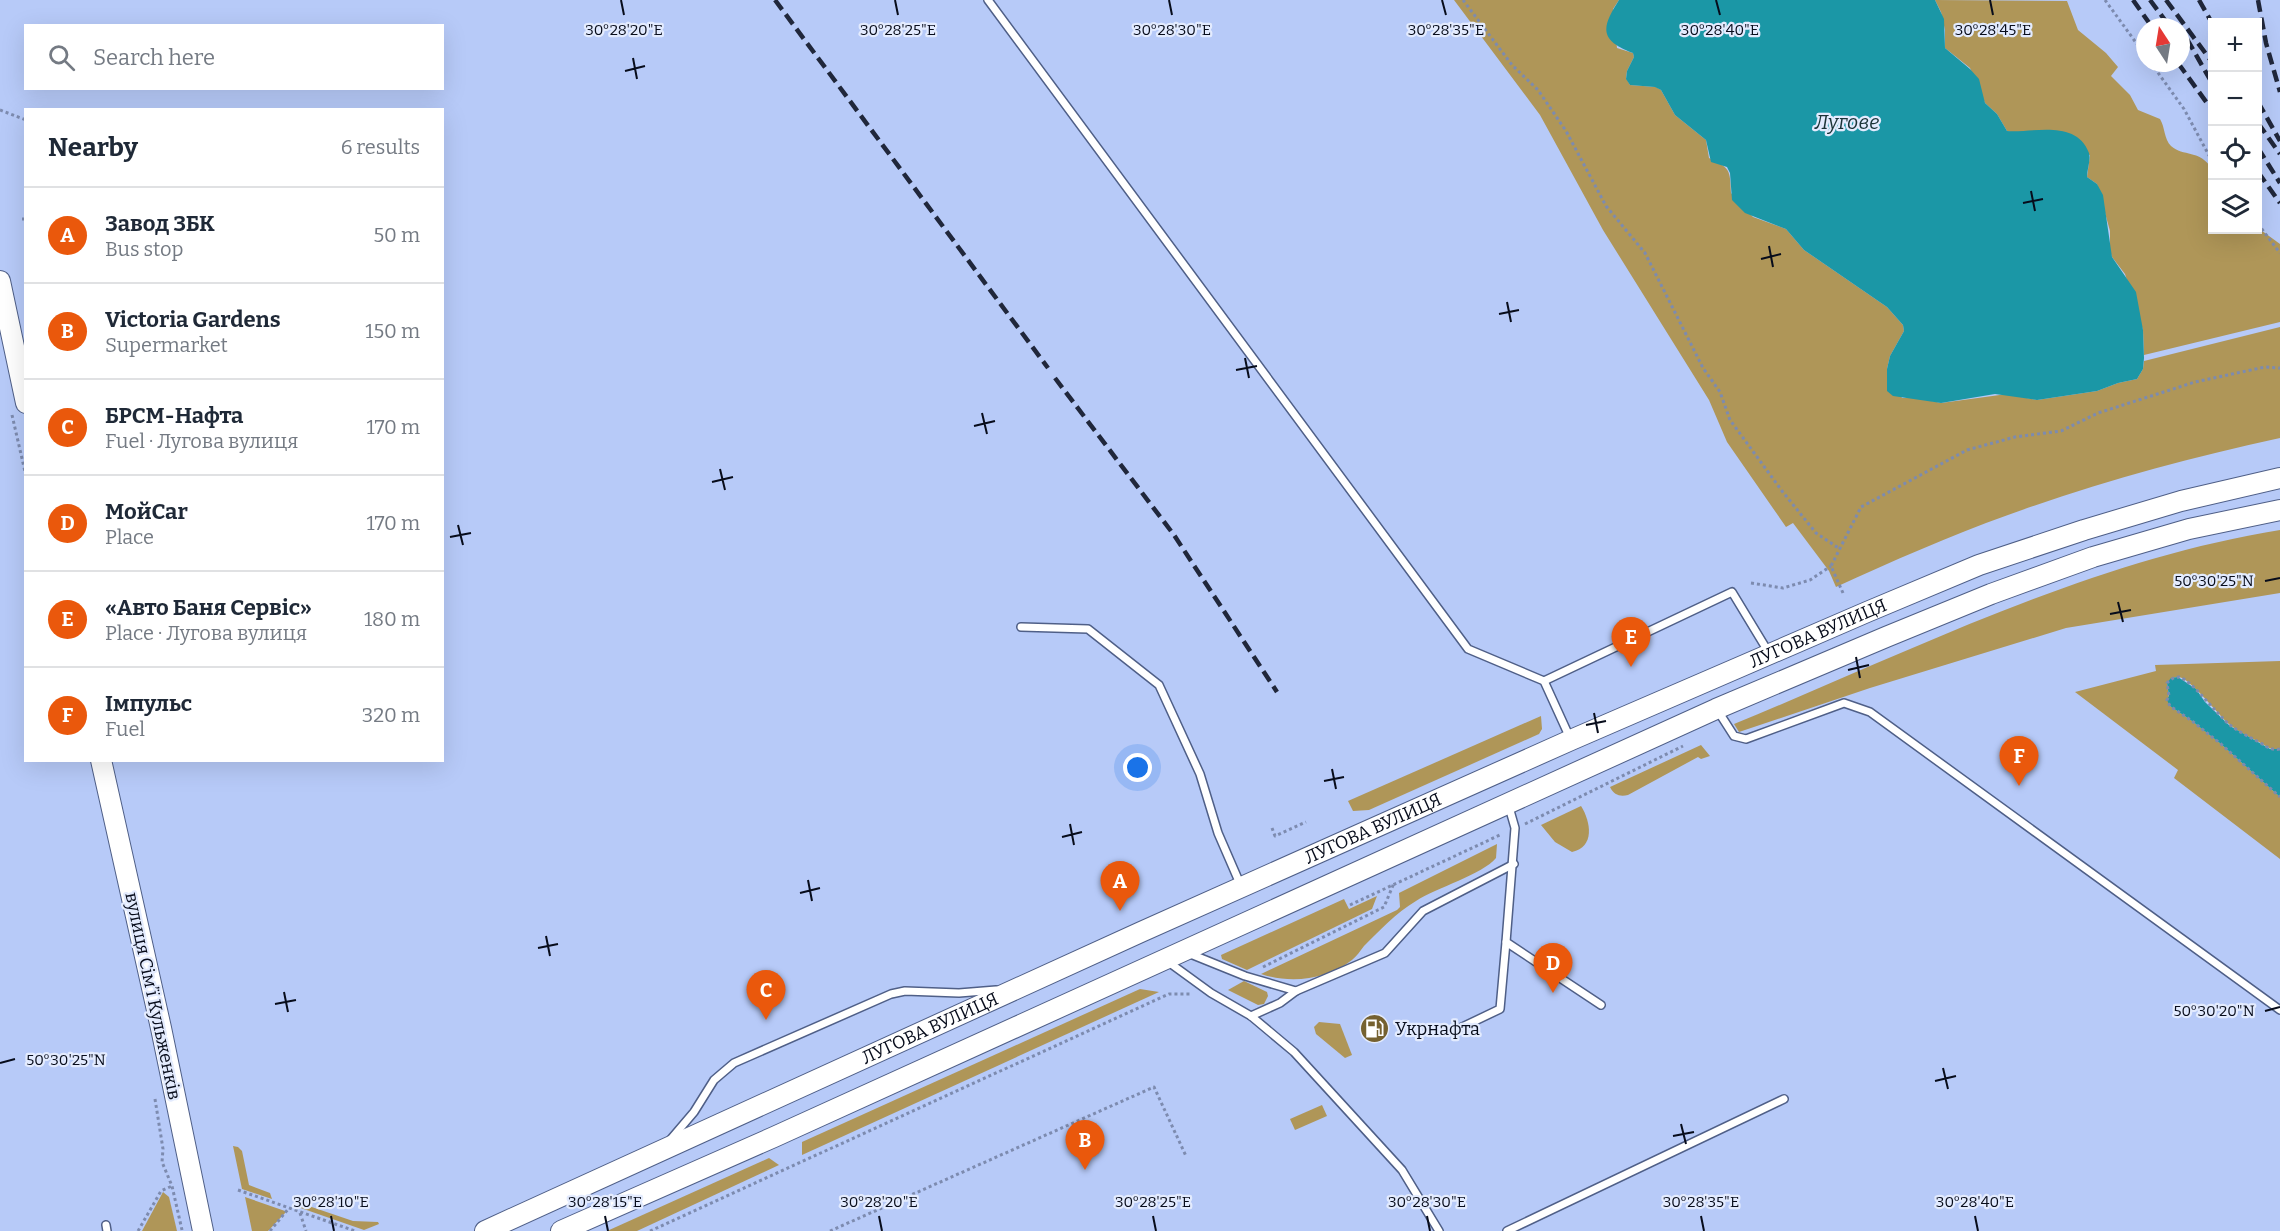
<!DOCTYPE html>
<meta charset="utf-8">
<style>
:root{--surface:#fff;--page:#f6f6f7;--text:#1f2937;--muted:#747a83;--line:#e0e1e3;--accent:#ea580c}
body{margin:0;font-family:Bitter,serif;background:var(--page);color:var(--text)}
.controls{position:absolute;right:18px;top:18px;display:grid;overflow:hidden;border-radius:0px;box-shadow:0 6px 24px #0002}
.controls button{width:54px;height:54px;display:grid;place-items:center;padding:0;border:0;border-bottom:2px solid var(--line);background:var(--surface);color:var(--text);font:30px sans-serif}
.compass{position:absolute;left:2136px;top:18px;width:54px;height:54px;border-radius:50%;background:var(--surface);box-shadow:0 6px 24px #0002;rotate:348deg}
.you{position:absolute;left:1138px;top:768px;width:21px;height:21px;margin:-15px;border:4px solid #fff;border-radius:50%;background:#1a73e8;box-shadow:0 0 0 9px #1a73e833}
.badge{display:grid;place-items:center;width:39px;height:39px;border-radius:50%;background:var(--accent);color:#fff;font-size:20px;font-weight:700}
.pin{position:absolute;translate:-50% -50px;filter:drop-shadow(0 2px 3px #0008)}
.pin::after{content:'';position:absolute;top:32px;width:21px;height:18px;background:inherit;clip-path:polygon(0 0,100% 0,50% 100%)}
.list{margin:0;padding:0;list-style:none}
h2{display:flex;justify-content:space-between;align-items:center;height:78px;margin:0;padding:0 24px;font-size:26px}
h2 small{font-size:20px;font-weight:400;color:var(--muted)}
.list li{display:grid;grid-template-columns:39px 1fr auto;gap:18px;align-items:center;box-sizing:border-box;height:96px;padding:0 24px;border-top:2px solid var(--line)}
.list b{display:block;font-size:22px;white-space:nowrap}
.list p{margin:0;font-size:20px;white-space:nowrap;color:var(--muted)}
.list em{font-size:20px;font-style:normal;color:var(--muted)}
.icon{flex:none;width:33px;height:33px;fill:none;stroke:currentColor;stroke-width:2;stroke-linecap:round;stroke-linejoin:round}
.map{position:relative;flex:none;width:2280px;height:1231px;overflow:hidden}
.search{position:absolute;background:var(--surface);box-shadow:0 6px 24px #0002;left:24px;top:24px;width:420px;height:66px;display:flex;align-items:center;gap:15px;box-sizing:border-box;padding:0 21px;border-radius:0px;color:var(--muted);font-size:22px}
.panel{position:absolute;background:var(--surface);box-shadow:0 6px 24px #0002;left:24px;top:108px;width:420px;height:654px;border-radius:0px}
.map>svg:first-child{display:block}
</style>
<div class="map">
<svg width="2280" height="1231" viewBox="0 0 2280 1231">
<rect width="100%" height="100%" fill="#b7caf8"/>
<g fill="#af9658">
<path d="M1454 0H1619L1613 9 1617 48 1633 53 1634 57 1627 71 1626 78 1630 85 1656 87 1661 90 1675 115 1706 140 1709 158C1730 168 1730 169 1731 193L1753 217 1786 229 1804 250 1887 307 1903 325 1904 331 1890 356 1887 369 1902 398H1918L1941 403 2007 394 2037 400 2097 391 2118 383 2137 379 2143 369 2144 361 2280 327V438C2188 458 2096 483 2008 515 1949 536 1893 561 1836 587L1829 571 1793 523 1786 527 1727 442 1709 400 1603 230 1540 115Z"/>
<path d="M1935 0 2067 1 2078 30 2106 53 2118 67 2111 76 2130 95 2138 110 2160 119C2165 127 2164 139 2171 146 2183 157 2200 149 2212 169V230L2258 228 2280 244V322L2144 355 2143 330 2125 274 2112 257 2110 251V231L2097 184 2087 177 2090 155 2007 131 1997 114 1985 103 1970 68 1945 48V30L1941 12Z"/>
<path d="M2280 530V593L2066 628 1870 688 1739 732 1734 724C1912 651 2088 561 2280 530Z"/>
<path d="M2280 661V749C2271 751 2266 746 2259 742 2249 737 2239 732 2230 725 2218 715 2191 679 2179 677 2173 677 2170 680 2167 683L2170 706 2192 721 2221 744 2280 797V859L2174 778 2178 770 2075 692 2156 671 2155 665Z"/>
<polygon points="1541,716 1542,729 1539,734 1369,810 1353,811 1348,801"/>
<path d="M1701 745 1710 756 1701 759 1698 757 1628 795C1620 797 1614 795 1610 787Z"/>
<path d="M1581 806C1591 822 1595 847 1572 852L1555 842 1541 825Z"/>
<path d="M1497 844 1496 858C1483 874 1436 888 1416 901 1396 913 1380 930 1364 946 1360 951 1357 956 1352 960 1327 980 1290 984 1261 974L1397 910 1400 907 1399 893Z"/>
<polygon points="1377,896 1372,909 1247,970 1222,959 1221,955 1344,899 1349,909"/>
<polygon points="1244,981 1267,992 1268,996 1264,1004 1258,1005 1228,990"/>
<polygon points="1140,989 1159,992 802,1155 802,1142"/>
<polygon points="1319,1022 1340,1024 1352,1055 1345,1058 1316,1034 1314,1027"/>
<polygon points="1322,1105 1327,1116 1295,1130 1290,1119"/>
<polygon points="233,1146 238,1147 242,1151 249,1185 270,1193 272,1199 242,1189"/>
<polygon points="769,1158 779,1165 637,1231 607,1231"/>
<polygon points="163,1192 169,1197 177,1231 142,1231"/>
<polygon points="245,1197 285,1211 286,1212 268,1231 252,1231"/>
<polygon points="294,1201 353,1221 378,1222 379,1224 364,1230 295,1206"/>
</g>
<g fill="#1b97a6">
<path d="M1619 0H1935L1944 19 1945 48 1970 69 1979 79 1985 103 1997 114 2007 131C2034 133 2076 119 2089 153 2091 160 2087 169 2087 177L2097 184 2103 195 2112 257 2136 292 2143 330 2144 358 2143 369 2137 379 2118 383 2097 391 2037 400 1995 394 1941 403 1893 396 1887 391V369L1890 356 1904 331 1903 325 1887 307 1804 250 1786 229 1745 213 1732 200 1730 173 1727 167 1711 162 1706 140 1675 115 1661 90 1655 87 1630 85 1626 79 1627 71 1634 57 1633 53C1598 40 1602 27 1619 0Z"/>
<polygon points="2178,677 2196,689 2205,702 2230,726 2270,749 2280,749 2280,797 2221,744 2192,721 2170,706 2167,700 2169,696 2167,683 2171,678"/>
</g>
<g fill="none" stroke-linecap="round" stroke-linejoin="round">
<defs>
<g id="lane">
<polyline points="988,0 1468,649 1544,681 1570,738"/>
<polyline points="1021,627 1088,629 1159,685 1200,774 1218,833 1241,886"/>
<polyline points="1544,681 1732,592 1769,653"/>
<polyline points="1718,711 1734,736 1746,739 1844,703 1870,712 2280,1010"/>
<polyline points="1509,807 1515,828 1506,942 1601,1005"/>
<polyline points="1188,953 1245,976 1296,991"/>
<polyline points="1167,961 1211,993 1251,1016 1294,1052 1402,1170 1439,1231"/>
<polyline points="1251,1016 1280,1003 1296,991 1385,953 1423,911 1514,864"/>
<polyline points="1456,1030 1500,1009 1506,942"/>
<polyline points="671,1139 694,1112 714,1080 734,1063 891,994 905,991 959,993 996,990"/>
<polyline points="106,1225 107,1231"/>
<polyline points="1507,1231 1784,1099"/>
</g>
<g id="secondary">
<polyline points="0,281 26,403"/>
<polyline points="101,760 161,1028 203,1231"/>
<path id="s1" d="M485 1231 1141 932 1571 740 1867 612 1979 565 2084 530 2181 501 2280 478"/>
<polyline points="561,1231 774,1137 1716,709 1886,637 1991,594 2093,557 2189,529 2280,510"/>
</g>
</defs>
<use href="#lane" stroke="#4f5f87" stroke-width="10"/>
<use href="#secondary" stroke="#4f5f87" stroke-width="22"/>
<g stroke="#7d8baf" stroke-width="3" stroke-dasharray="3 3" stroke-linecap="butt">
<polyline points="1463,0 1512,65 1538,90 1566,131 1606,206 1645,253 1703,368 1720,392 1730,420 1782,491 1816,533 1840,549"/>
<polyline points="2105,0 2145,55"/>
<polyline points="2151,63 2184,109 2212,161"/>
<polyline points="0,110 26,120"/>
<polyline points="22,219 26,219"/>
<polyline points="2258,224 2280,253"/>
<polyline points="12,415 26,476"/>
<polyline points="1751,583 1783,588 1810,580 1831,566"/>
<polyline points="1843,593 1831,566 1861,507 1967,450 2015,437 2061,431 2098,413 2195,382 2265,367 2280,368"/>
<path d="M2280 749C2271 751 2266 746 2259 742 2249 737 2239 732 2230 725 2217 715 2192 680 2179 677 2173 677 2170 680 2167 683L2169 696 2167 700 2170 706 2192 721 2221 744 2280 797"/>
<polyline points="1525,824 1683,746"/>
<polyline points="1272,828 1275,836 1306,822"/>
<polyline points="1350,905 1502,834"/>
<polyline points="1263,967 1384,907 1394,883"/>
<polyline points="155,1099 163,1149 162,1162 172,1186 182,1230"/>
<polyline points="238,1190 355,1231"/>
<polyline points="300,1213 306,1231"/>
<polyline points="138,1231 161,1191 172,1186"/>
<polyline points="270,1231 289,1208"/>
<polyline points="650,1231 1169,994 1190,994"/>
<polyline points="830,1231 1154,1087 1186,1156"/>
</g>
<use href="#lane" stroke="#fff" stroke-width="7"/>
<use href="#secondary" stroke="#fff" stroke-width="20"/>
<g stroke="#20273b" stroke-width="4.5" stroke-dasharray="12 6" stroke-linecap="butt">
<polyline points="775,0 1048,368"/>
<polyline points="2133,0 2152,27"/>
<polyline points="2150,0 2170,27"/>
<polyline points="2166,0 2212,62"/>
<polyline points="2199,0 2212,23"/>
<polyline points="2258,0 2266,43 2280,92"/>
<polyline points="2187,39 2212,83"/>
<polyline points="2178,63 2212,110"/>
<polyline points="2258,102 2280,141"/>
<polyline points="2258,123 2280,154"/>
<polyline points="2258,148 2280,183"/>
<polyline points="2258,172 2280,203"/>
<polyline points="1055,378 1174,535 1277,692"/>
</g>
</g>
<path fill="none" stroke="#070c1b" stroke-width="2" d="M621 0 624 15M895 0 898 15M1169 0 1172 15M1442 0 1446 15M1716 0 1720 15M1990 0 1993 15M633 58 637 79M625 71 645 66M2031 191 2035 211M2023 203 2043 199M1769 246 1773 267M1761 259 1781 254M1507 302 1511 322M1499 314 1519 310M1245 358 1249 378M1236 370 1257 366M982 413 987 434M974 426 995 421M720 469 725 490M712 482 733 477M458 525 463 545M450 537 471 533M2265 581 2280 578M2118 602 2123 622M2110 614 2131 610M1856 657 1860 678M1848 670 1869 665M1594 713 1598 733M1586 725 1606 721M1332 769 1336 789M1324 781 1344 777M1070 824 1074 845M1062 837 1082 832M808 880 812 901M800 893 820 888M546 936 550 956M538 948 558 944M284 992 288 1012M275 1004 296 1000M2265 1011 2280 1007M0 1063 15 1059M1943 1068 1948 1089M1935 1081 1956 1076M1681 1124 1686 1144M1673 1136 1694 1132M331 1216 334 1231M605 1216 608 1231M879 1216 882 1231M1153 1216 1156 1231M1427 1216 1430 1231M1701 1216 1704 1231M1975 1216 1978 1231"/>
<defs>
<symbol id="fuel-disc" viewBox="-11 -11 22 22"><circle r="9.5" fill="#756130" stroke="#e3ebfe"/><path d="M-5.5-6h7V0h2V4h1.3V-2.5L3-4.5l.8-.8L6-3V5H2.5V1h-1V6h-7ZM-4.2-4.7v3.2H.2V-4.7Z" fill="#fff"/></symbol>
</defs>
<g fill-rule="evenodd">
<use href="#fuel-disc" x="1358" y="1012" width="33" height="33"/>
</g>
<g text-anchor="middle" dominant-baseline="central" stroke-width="4.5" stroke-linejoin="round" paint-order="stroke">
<g font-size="18" fill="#070c1b" stroke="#e3ebfe">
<text stroke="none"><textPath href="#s1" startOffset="1461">ЛУГОВА ВУЛИЦЯ</textPath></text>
<text stroke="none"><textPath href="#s1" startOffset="975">ЛУГОВА ВУЛИЦЯ</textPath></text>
<text transform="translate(153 996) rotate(78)">вулиця Сімʼї Кульженків</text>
<text stroke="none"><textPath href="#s1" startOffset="489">ЛУГОВА ВУЛИЦЯ</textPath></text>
</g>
<g font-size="18" fill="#070c1b" stroke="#e3ebfe" text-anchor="start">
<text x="1395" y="1029">Укрнафта</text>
</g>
<g font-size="20" font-style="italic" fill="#1b3337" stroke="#e3ebfe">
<text x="1847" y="122">Лугове</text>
</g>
</g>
<g font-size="15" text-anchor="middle" fill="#070c1b" stroke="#e3ebfe" stroke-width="4.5" stroke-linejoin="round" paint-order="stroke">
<text x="624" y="35">30°28'20"E</text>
<text x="898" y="35">30°28'25"E</text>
<text x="1172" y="35">30°28'30"E</text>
<text x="1446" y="35">30°28'35"E</text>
<text x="1720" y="35">30°28'40"E</text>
<text x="1993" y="35">30°28'45"E</text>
<text x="2214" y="586">50°30'25"N</text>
<text x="2214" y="1016">50°30'20"N</text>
<text x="66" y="1065">50°30'25"N</text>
<text x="331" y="1207">30°28'10"E</text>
<text x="605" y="1207">30°28'15"E</text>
<text x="879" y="1207">30°28'20"E</text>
<text x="1153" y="1207">30°28'25"E</text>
<text x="1427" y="1207">30°28'30"E</text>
<text x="1701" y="1207">30°28'35"E</text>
<text x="1975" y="1207">30°28'40"E</text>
</g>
</svg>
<div class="controls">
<button>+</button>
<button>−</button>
<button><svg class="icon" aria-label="locate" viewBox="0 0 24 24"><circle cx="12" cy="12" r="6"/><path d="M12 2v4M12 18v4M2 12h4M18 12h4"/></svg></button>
<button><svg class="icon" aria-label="layers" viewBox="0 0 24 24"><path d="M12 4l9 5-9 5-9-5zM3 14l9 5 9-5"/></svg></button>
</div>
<svg class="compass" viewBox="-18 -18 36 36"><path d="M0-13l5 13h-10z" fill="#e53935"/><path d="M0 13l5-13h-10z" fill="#747a83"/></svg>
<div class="you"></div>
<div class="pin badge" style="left:1120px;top:911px">A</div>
<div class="pin badge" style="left:1085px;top:1170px">B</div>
<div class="pin badge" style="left:766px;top:1020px">C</div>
<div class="pin badge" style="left:1553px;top:993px">D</div>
<div class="pin badge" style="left:1631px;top:667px">E</div>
<div class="pin badge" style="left:2019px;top:786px">F</div>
<div class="search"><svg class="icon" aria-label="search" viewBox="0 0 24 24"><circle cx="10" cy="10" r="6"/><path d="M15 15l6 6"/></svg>Search here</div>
<section class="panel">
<h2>Nearby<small>6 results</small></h2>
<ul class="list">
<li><span class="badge">A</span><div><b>Завод ЗБК</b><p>Bus stop</p></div><em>50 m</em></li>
<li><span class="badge">B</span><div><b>Victoria Gardens</b><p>Supermarket</p></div><em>150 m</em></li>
<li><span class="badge">C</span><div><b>БРСМ-Нафта</b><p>Fuel · Лугова вулиця</p></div><em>170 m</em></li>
<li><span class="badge">D</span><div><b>МойCar</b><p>Place</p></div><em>170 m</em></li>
<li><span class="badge">E</span><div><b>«Авто Баня Сервіс»</b><p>Place · Лугова вулиця</p></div><em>180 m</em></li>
<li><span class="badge">F</span><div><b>Імпульс</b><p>Fuel</p></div><em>320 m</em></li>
</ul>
</section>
</div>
